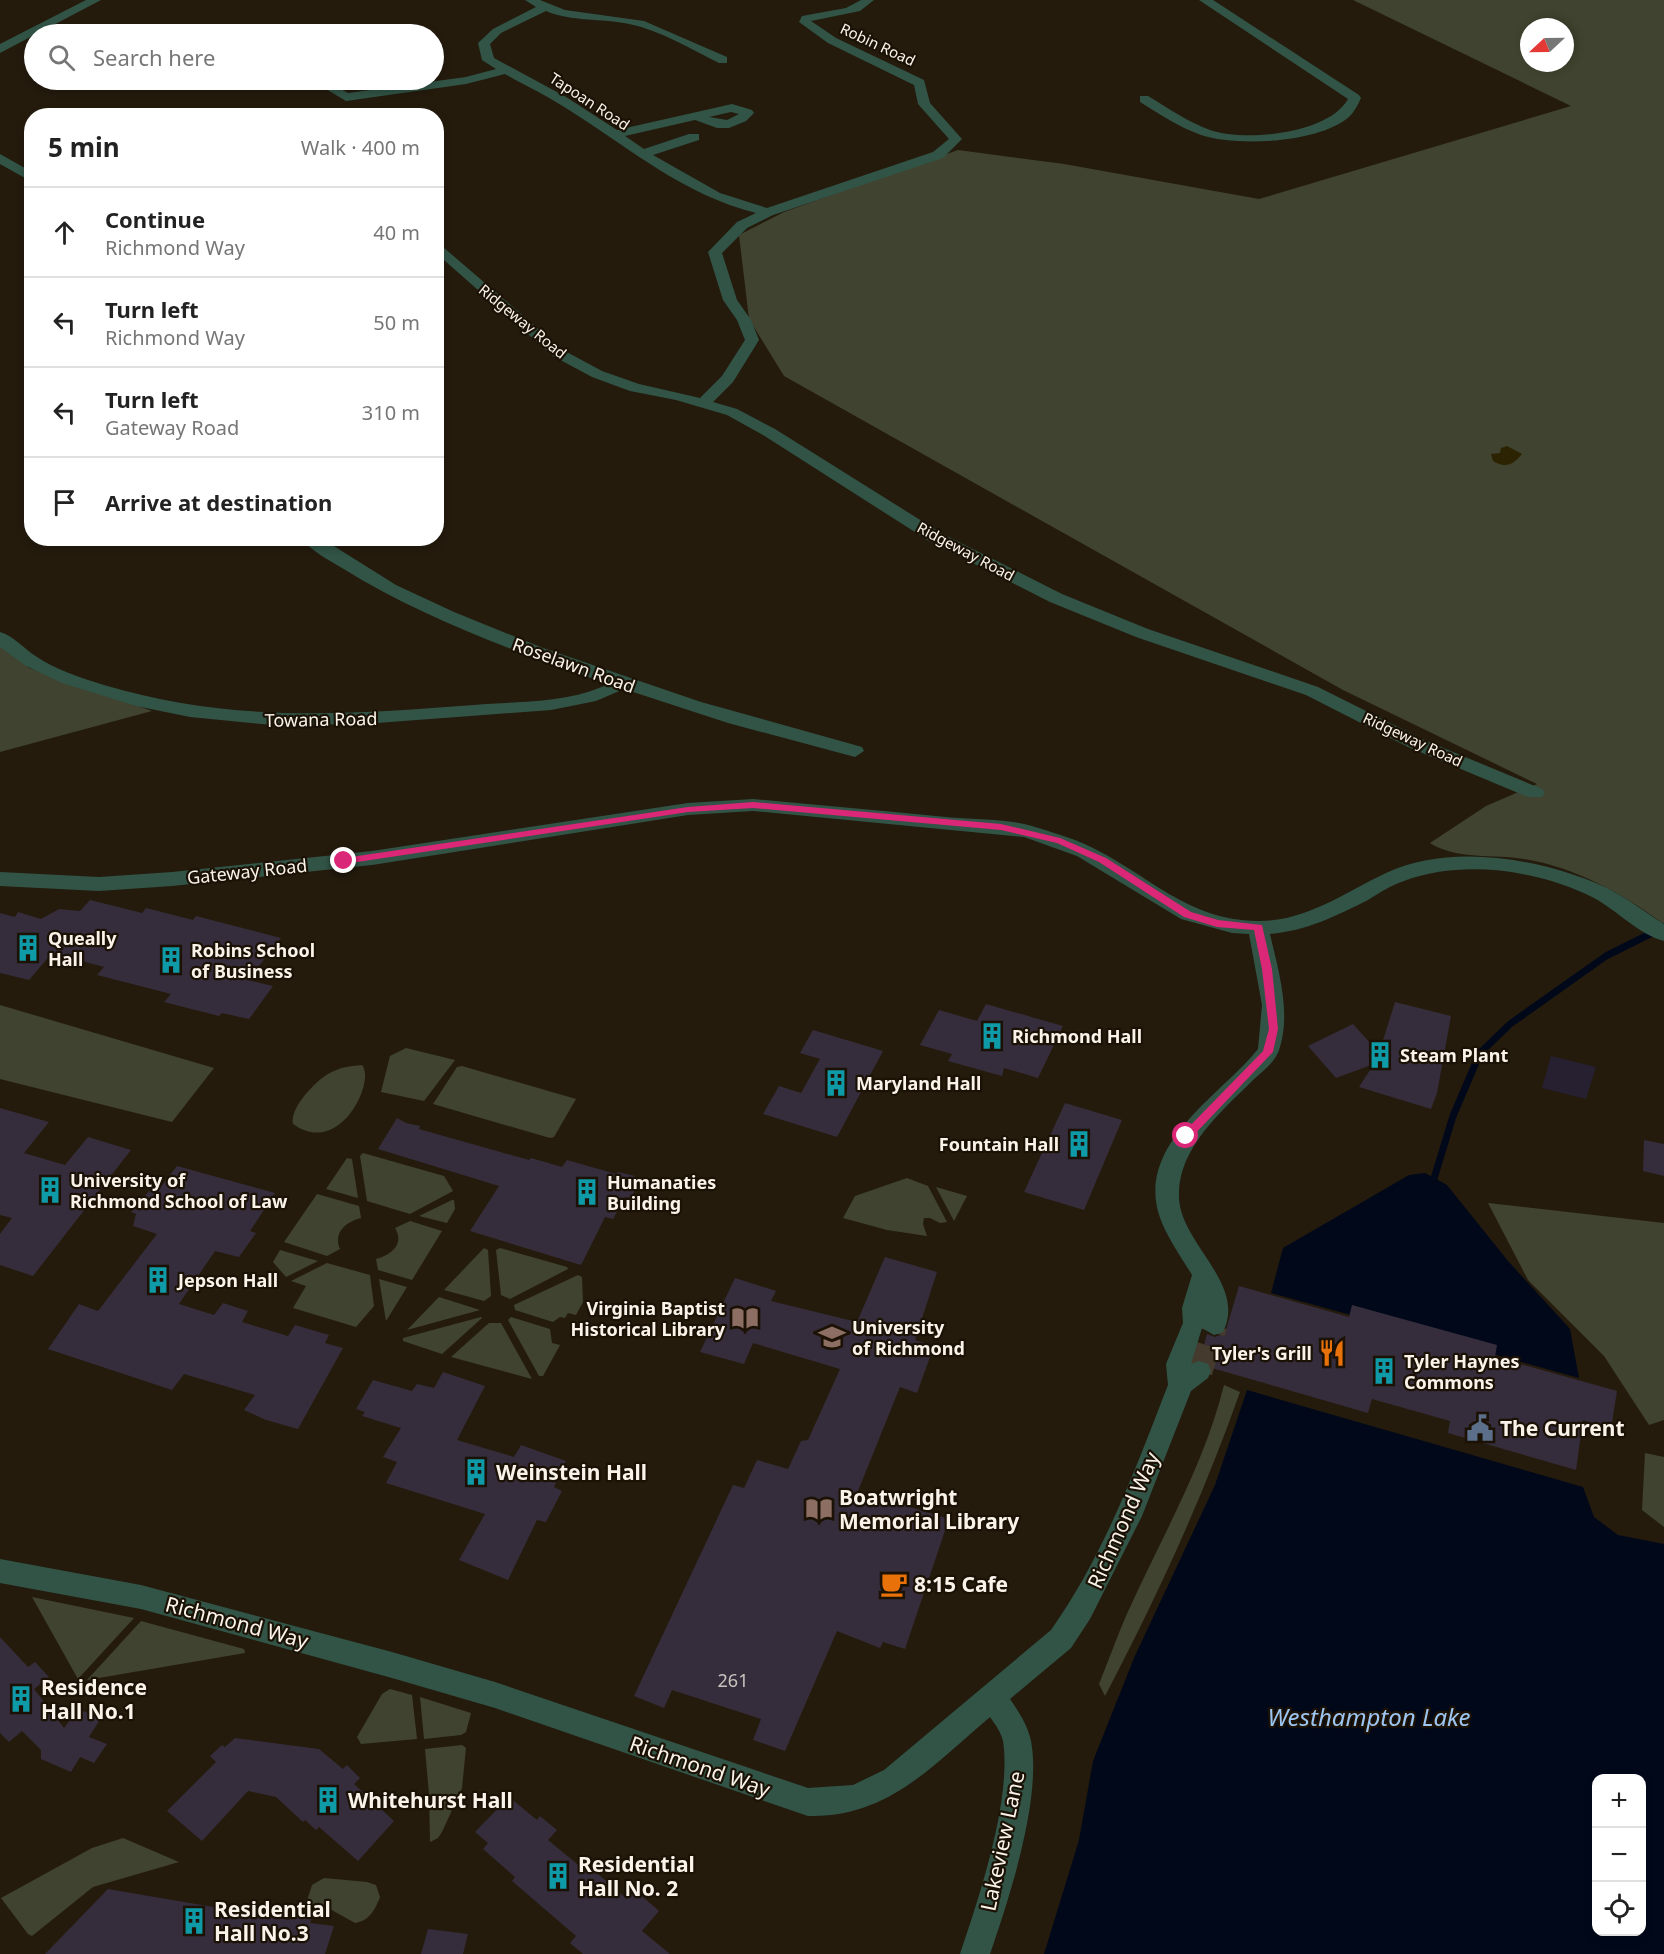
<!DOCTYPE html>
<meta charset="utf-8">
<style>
:root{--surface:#fff;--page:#f2f2f2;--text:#222;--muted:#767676;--line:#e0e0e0}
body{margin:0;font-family:"Noto Sans",sans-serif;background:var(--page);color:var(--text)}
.controls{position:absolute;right:18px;bottom:18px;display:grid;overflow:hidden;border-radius:12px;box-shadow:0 3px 9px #0003}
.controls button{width:54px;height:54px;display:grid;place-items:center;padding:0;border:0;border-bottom:2px solid var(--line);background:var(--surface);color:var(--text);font:30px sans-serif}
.compass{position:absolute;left:1520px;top:18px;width:54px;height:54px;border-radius:50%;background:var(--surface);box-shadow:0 3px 9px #0003;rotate:248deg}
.stop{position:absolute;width:18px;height:18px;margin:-14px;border:4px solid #db2777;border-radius:50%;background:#fff}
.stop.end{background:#db2777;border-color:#fff;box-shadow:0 2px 6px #0008}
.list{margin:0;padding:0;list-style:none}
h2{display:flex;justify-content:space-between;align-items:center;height:78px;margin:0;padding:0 24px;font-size:26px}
h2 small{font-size:20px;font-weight:400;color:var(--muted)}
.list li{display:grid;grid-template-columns:39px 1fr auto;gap:18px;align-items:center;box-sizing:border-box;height:90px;padding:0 24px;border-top:2px solid var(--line)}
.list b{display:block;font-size:22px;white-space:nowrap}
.list p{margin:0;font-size:20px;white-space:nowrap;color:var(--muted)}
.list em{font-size:20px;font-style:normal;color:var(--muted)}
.icon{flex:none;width:33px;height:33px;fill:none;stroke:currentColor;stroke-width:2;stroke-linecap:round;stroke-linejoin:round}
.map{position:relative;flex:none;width:1664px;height:1954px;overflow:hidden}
.search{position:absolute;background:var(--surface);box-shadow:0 3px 9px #0003;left:24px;top:24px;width:420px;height:66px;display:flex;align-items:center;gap:15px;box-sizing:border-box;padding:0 21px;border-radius:33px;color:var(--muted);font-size:22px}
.panel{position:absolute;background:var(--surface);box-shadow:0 3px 9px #0003;left:24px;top:108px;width:420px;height:438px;border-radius:24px}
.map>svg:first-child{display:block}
</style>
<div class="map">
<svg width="1664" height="1954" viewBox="0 0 1664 1954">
<rect width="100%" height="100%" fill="#241b0d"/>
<polygon fill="#262030" points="1551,1056 1596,1067 1586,1099 1542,1088"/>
<g fill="#40432f" fill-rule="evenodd">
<path d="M1353 0H1664V924C1623 894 1575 867 1524 859 1494 854 1456 860 1430 843L1486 806 1537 784 1343 690 784 376 749 319 739 235 784 212 958 150 1064 164 1259 199 1571 106ZM1529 27H1565V63H1529Z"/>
<polygon points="0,639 29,668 152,711 0,752"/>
<polygon points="0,1005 214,1068 172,1122 0,1079"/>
<polygon points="406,1048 455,1060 424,1101 381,1092 390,1056"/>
<path d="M362 1065C376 1081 340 1158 293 1124 289 1108 318 1077 334 1071 342 1067 352 1066 362 1065Z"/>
<polygon points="462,1066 576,1099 554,1137 550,1138 433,1104 457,1067"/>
<polygon points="363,1153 444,1176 453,1191 410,1214 367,1201 360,1156"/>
<polygon points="347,1158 352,1159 358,1198 326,1189"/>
<polygon points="907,1178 928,1186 947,1222 940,1223 930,1218 924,1218 923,1224 927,1236 887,1230 843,1218 855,1196"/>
<polygon points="936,1187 967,1196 954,1221"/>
<path d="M317 1194 359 1206 361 1218C346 1222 333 1232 340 1249L327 1256 284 1242Z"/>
<polygon points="452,1200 454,1200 455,1209 447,1223 419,1216"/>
<polygon points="1488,1203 1664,1223 1664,1420 1649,1425 1604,1356 1528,1280"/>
<path d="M410 1221 442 1231 412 1280 378 1270 376 1259C391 1255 405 1244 395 1228Z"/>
<polygon points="484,1248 488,1250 491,1296 484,1301 444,1290"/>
<polygon points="500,1248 567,1267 568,1269 510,1299 501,1295 496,1250"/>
<polygon points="280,1250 318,1261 286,1277 273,1262"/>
<polygon points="327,1263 370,1275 374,1306 356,1327 293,1308 306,1286 291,1281"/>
<polygon points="578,1275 582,1277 583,1302 576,1315 568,1313 565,1318 560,1317 553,1322 515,1310 514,1305"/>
<polygon points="379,1279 407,1287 386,1321"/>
<polygon points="439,1297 480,1310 407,1330"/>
<polygon points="481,1317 482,1318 442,1354 403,1341 403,1338"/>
<polygon points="511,1317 550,1329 552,1343 560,1345 543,1376 539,1376 508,1320"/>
<polygon points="489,1323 501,1323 532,1379 451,1357"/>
<path d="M1224 1385 1240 1392C1203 1497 1157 1597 1105 1696L1099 1684C1108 1662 1116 1639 1126 1616 1160 1540 1204 1466 1224 1385Z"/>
<polygon points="1645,1453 1664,1457 1664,1527 1642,1510"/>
<polygon points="32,1597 134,1618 78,1679"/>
<polygon points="141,1621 244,1649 245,1653 87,1680"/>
<polygon points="390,1689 412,1695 417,1739 361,1744 357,1737 382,1694"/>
<polygon points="420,1697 471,1713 466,1732 461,1735 424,1739"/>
<polygon points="462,1745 466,1748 462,1788 442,1832 438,1838 430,1842 429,1794 425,1749"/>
<polygon points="123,1838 179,1862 93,1887 32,1936 28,1934 1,1898 92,1848"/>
<path d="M324 1878 367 1882 376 1885 380 1897C375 1910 369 1921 355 1923L330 1909 306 1904 312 1885Z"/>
</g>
<path fill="#2b2302" d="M1507 446 1522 454C1514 464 1506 469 1493 461L1491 454 1500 453 1501 448Z"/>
<g fill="#00081a" fill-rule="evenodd">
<polygon points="1425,1173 1447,1185 1508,1261 1570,1329 1579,1378 1271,1293 1283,1248 1409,1175"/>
<path d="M1247 1390 1583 1487 1594 1517 1618 1535 1664 1544V1954H1044L1079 1840 1093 1761 1134 1658 1215 1485ZM1596 1778H1642V1932H1596Z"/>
</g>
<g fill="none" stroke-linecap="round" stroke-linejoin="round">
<polyline stroke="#00081a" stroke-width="7" points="1432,1185 1453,1116 1480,1053 1510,1024 1606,956 1664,927"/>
</g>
<g fill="#352d3b">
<polygon points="90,900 142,913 146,908 193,920 196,916 281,938 248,980 273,986 249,1019 222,1013 219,1016 164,1002 171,994 97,975 104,967 52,953 29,980 0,973 0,913 15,917 18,912 41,919 59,909 80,911"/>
<polygon points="1395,1002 1451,1016 1437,1093 1431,1109 1359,1087 1374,1064 1336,1078 1308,1046 1353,1024 1379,1053"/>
<polygon points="986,1004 1063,1026 1038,1078 1004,1068 1002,1076 948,1061 952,1054 920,1045 939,1010 977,1021"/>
<polygon points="813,1030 883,1051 837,1137 763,1114 779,1086 801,1093 820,1059 800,1053"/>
<polygon points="1065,1103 1122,1120 1084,1210 1024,1192"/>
<polygon points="0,1108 49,1122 24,1153 65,1165 88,1137 131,1150 33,1276 0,1265 0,1234 12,1218 0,1215"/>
<polygon points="397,1118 406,1123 420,1126 419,1129 529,1160 531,1158 562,1167 567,1160 616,1174 618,1172 635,1176 637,1187 631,1198 625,1197 613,1219 605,1217 581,1265 470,1231 499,1186 378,1149"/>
<polygon points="1644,1140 1664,1144 1664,1176 1643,1171"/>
<polygon points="177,1166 275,1193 250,1231 256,1233 239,1257 215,1251 179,1304 214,1315 223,1303 248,1311 242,1322 288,1336 295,1325 329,1335 325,1343 343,1348 298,1429 266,1420 244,1410 255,1395 184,1374 172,1390 48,1349 79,1304 98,1311 157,1234 133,1226 136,1214 131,1212 149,1191 156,1193"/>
<polygon points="885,1257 937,1272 915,1340 934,1346 917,1393 900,1387 858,1491 949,1519 905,1649 883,1642 880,1648 837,1631 785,1751 753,1740 761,1719 672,1690 664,1708 634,1696 733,1485 744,1488 757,1460 788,1469 801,1441 808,1440 840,1369 753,1343 744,1364 700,1352 735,1278 776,1291 771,1301 857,1322"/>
<polygon points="1239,1286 1349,1317 1352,1305 1497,1345 1495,1357 1617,1391 1611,1429 1583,1420 1576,1470 1448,1433 1450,1421 1372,1399 1368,1413 1212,1368 1209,1362 1200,1359 1207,1334 1215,1337 1225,1333"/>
<polygon points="443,1372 485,1386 457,1440 514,1457 521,1445 566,1461 554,1487 562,1491 546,1522 537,1520 508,1580 459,1560 485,1514 386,1483 397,1462 383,1457 401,1428 362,1416 365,1412 356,1409 373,1380 412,1391 417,1384 434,1388"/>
<polygon points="0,1637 28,1667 35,1662 49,1677 34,1689 64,1728 78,1709 101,1718 89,1737 107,1744 94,1763 80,1757 71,1772 41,1759 41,1750 22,1731 9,1742 0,1733"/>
<polygon points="235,1738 319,1749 343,1769 347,1765 360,1778 354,1784 394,1821 358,1861 319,1827 316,1830 305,1820 303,1822 276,1797 248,1791 202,1841 167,1811 216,1762 210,1756 222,1745 225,1747"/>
<polygon points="509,1797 537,1820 540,1816 557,1830 548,1840 582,1868 584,1862 627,1899 635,1890 659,1911 642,1931 670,1954 583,1954 570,1943 576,1936 512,1881 515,1877 483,1849 488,1843 475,1832"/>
<polygon points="108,1889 290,1920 292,1914 312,1917 310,1923 334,1926 325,1954 45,1954"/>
<polygon points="428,1929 468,1934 463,1954 421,1954"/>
</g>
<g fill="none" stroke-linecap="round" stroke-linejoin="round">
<polyline stroke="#443b2e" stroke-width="27" stroke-dasharray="27 14" stroke-linecap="butt" points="1199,1371 1214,1325"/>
<g fill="#315446" fill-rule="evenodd">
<polygon points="86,0 101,0 0,53 0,44"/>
<path d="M525 0H540L565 10 644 21 727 57V63H719C690 49 660 30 629 24 601 18 572 22 546 11L501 33 490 44 494 58 566 97 617 130 732 104 752 110 754 113 746 121 729 128H717L695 120 625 136 644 149 689 134H699V140L653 155 720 193 767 208 933 152 949 139 918 104 914 85 828 43 799 22 802 16 846 8 861 0H874L860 11 811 21 836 38 924 80 930 103 962 139 943 158 773 215 747 228 722 253 737 300 751 320 759 340 733 382 713 402 737 409 775 429 941 533 1062 594 1148 629 1318 687 1422 739 1542 789 1545 793 1542 797H1528L1408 747 1306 695 1136 637 1050 602 929 541 763 435 727 415 676 400 630 391 592 377 553 356 436 253V241L563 350 602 371 639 384 700 398 722 376 745 340 737 320 723 300 708 252 737 222 756 213C684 195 629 148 569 110 548 96 526 86 505 74L466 84 346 101 311 80H325L348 93 466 77 496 69 482 60 478 43 493 29 536 7ZM731 112 739 114 727 120 709 117Z"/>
<path d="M1199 0H1213L1359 95 1361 98C1358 105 1354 112 1349 117 1319 143 1237 147 1201 135 1179 127 1159 114 1140 102V96H1148C1168 108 1188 122 1210 130 1245 142 1329 134 1348 99Z"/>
<polygon points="0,154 32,172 32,182 0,164"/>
<path d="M301 538H321L396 585 454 612 543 648 701 702 862 747 864 751 855 757 728 723 624 689 596 701 551 710 377 723 283 726 190 717 136 706 62 683 26 666 0 647V632C13 635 25 650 37 657 57 670 81 678 104 685 232 723 343 715 474 705 518 701 567 704 608 684 517 652 424 619 342 568 329 560 311 551 301 538Z"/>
<path d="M753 799C817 805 881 811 946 817 973 820 1005 818 1032 826 1051 832 1073 838 1091 847 1149 875 1187 920 1257 921 1305 922 1344 893 1386 873 1451 842 1544 859 1607 888 1627 898 1645 912 1664 924V941C1638 934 1618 911 1594 898 1539 870 1463 859 1404 881 1391 885 1379 893 1368 900 1336 916 1306 931 1270 934 1278 969 1291 1011 1280 1047 1276 1062 1263 1071 1252 1081 1220 1113 1177 1149 1179 1198 1181 1244 1247 1284 1223 1332L1214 1335 1202 1328 1191 1364 1199 1361 1208 1364 1211 1371 1208 1378 1191 1391 1142 1516 1090 1619 1071 1648 1010 1699C1019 1712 1028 1726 1031 1741 1042 1798 1009 1899 990 1954H960C979 1898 1012 1799 1003 1741 1001 1732 995 1724 990 1717 933 1765 888 1818 808 1816L495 1708 392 1678 141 1609 0 1583V1559L141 1585 392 1652 495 1682 808 1788 853 1785 884 1770 1051 1630C1104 1555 1135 1470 1168 1385L1166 1364 1183 1323 1182 1308 1192 1275C1179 1253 1159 1227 1156 1201 1148 1136 1224 1092 1258 1049L1262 1005 1249 934 1232 933 1181 919 1077 856 1024 837 753 811 688 815 372 865 172 886 99 891 0 886V872L99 877 172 872 372 851 688 803Z"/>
</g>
</g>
<polygon fill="#db2777" points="753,802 1001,824 1060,838 1106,858 1191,912 1218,920 1262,925 1272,969 1278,1029 1273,1052 1190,1139 1183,1139 1183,1133 1263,1051 1269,1029 1262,969 1254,930 1217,927 1184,917 1099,862 1057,843 1001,830 753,808 688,812 344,864 340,861 344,858 688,807"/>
<defs>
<symbol id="building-bare" viewBox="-9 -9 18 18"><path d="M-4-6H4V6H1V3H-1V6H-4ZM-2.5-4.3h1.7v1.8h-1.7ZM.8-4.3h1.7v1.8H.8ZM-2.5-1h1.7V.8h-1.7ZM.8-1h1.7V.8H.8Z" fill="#0f9aa8" stroke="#1b1205" stroke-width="2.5" paint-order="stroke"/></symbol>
<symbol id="library-bare" viewBox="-9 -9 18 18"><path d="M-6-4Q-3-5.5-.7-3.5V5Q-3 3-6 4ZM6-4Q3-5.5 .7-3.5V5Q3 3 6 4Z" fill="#8d6e63" stroke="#1b1205" stroke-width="2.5" paint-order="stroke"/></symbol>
<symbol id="university-bare" viewBox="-9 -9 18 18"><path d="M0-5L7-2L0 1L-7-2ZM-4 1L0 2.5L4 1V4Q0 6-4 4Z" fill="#8d6e63" stroke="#1b1205" stroke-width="2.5" paint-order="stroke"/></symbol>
<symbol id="restaurant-bare" viewBox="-9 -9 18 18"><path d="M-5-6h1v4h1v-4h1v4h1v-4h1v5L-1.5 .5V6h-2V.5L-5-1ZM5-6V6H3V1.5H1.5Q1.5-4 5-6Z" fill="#e8710a" stroke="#1b1205" stroke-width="2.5" paint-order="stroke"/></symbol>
<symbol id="civic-bare" viewBox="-9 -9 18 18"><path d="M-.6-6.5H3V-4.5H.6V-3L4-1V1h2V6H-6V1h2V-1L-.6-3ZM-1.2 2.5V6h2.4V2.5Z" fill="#5c6f8a" stroke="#1b1205" stroke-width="2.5" paint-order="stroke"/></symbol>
<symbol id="cafe-bare" viewBox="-9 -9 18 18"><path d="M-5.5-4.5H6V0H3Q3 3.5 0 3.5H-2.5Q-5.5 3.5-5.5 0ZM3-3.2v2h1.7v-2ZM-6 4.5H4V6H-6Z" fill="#e8710a" stroke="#1b1205" stroke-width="2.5" paint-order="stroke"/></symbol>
</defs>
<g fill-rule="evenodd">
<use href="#building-bare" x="9" y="929" width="38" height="38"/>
<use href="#building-bare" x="152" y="941" width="38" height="38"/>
<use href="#building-bare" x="973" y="1017" width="38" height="38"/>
<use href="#building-bare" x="1361" y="1036" width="38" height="38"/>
<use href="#building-bare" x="817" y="1064" width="38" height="38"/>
<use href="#building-bare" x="1060" y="1125" width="38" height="38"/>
<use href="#building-bare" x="31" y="1171" width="38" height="38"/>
<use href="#building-bare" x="568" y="1173" width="38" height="38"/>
<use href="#building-bare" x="139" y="1261" width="38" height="38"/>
<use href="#library-bare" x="726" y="1299" width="38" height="38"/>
<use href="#university-bare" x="813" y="1318" width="38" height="38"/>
<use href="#restaurant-bare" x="1313" y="1334" width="38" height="38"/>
<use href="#building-bare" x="1365" y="1352" width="38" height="38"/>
<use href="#civic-bare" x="1461" y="1409" width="38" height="38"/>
<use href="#building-bare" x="457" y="1453" width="38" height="38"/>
<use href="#library-bare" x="800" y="1490" width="38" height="38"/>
<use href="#cafe-bare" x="875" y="1565" width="38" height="38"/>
<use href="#building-bare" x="2" y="1680" width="38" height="38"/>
<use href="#building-bare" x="309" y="1781" width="38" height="38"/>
<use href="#building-bare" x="539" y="1857" width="38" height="38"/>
<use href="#building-bare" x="175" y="1902" width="38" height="38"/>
</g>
<g text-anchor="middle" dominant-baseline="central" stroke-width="4.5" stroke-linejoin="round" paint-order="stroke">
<g font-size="15" fill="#faf3ea" stroke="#1b1205">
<text transform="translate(878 44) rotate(25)">Robin Road</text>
<text transform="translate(590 101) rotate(33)">Tapoan Road</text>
<text transform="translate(523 321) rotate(39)">Ridgeway Road</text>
<text transform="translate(966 551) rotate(28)">Ridgeway Road</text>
<text transform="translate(1413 739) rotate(25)">Ridgeway Road</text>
</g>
<g font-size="18" fill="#faf3ea" stroke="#1b1205">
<text transform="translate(574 665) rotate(20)">Roselawn Road</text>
<text transform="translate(321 719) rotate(-1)">Towana Road</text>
<text transform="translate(247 871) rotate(-6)">Gateway Road</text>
</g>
<g font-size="18" font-weight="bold" fill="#faf3ea" stroke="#1b1205" text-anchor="start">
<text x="48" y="938">Queally<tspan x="48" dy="21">Hall</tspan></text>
<text x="191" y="950">Robins School<tspan x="191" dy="21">of Business</tspan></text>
<text x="1012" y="1036">Richmond Hall</text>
<text x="1400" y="1055">Steam Plant</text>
<text x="856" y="1083">Maryland Hall</text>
<text x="1059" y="1144" text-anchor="end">Fountain Hall</text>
<text x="70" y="1180">University of<tspan x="70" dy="21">Richmond School of Law</tspan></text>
<text x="607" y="1182">Humanaties<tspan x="607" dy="21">Building</tspan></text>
<text x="178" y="1280">Jepson Hall</text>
<text x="725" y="1308" text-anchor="end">Virginia Baptist<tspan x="725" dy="21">Historical Library</tspan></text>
<text x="852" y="1327">University<tspan x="852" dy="21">of Richmond</tspan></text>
<text x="1312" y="1353" text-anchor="end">Tyler's Grill</text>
<text x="1404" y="1361">Tyler Haynes<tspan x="1404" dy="21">Commons</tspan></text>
</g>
<g font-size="18" fill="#c9c2be">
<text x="733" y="1680">261</text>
</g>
<g font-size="21" font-weight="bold" fill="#faf3ea" stroke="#1b1205" text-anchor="start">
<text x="1500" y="1428">The Current</text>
<text x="496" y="1472">Weinstein Hall</text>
<text x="839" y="1497">Boatwright<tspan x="839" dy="24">Memorial Library</tspan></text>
<text x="914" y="1584">8:15 Cafe</text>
<text x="41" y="1687">Residence<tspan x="41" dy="24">Hall No.1</tspan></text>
<text x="348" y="1800">Whitehurst Hall</text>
<text x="578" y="1864">Residential<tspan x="578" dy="24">Hall No. 2</tspan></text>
<text x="214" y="1909">Residential<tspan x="214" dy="24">Hall No.3</tspan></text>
</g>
<g font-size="21" fill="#faf3ea" stroke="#1b1205">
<text transform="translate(1123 1520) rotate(-66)">Richmond Way</text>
<text transform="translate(237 1622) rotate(15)">Richmond Way</text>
<text transform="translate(700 1766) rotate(19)">Richmond Way</text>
<text transform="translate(1002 1841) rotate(-78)">Lakeview Lane</text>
</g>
<g font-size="24" font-style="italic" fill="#9dc5f1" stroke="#1b1205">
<text x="1369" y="1716">Westhampton Lake</text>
</g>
</g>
</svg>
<div class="controls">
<button>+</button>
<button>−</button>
<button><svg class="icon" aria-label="locate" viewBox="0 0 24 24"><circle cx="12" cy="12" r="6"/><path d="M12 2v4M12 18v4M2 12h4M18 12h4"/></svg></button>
</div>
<svg class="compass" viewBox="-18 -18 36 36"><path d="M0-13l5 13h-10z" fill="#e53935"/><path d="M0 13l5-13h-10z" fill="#767676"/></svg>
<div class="stop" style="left:1186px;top:1136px"></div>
<div class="stop end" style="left:344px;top:861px"></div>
<div class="search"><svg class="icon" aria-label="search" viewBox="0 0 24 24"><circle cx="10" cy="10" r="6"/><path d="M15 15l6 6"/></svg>Search here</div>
<section class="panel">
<h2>5 min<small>Walk · 400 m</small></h2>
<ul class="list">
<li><svg class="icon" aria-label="ahead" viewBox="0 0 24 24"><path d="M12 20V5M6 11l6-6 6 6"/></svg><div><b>Continue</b><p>Richmond Way</p></div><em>40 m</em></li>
<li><svg class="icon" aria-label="left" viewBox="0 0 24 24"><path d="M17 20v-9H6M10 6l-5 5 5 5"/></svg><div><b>Turn left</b><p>Richmond Way</p></div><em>50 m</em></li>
<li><svg class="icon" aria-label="left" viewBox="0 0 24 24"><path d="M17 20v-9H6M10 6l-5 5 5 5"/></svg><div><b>Turn left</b><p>Gateway Road</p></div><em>310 m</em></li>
<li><svg class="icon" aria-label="arrive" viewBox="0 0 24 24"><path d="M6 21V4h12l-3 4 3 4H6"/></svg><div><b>Arrive at destination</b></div></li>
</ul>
</section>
</div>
